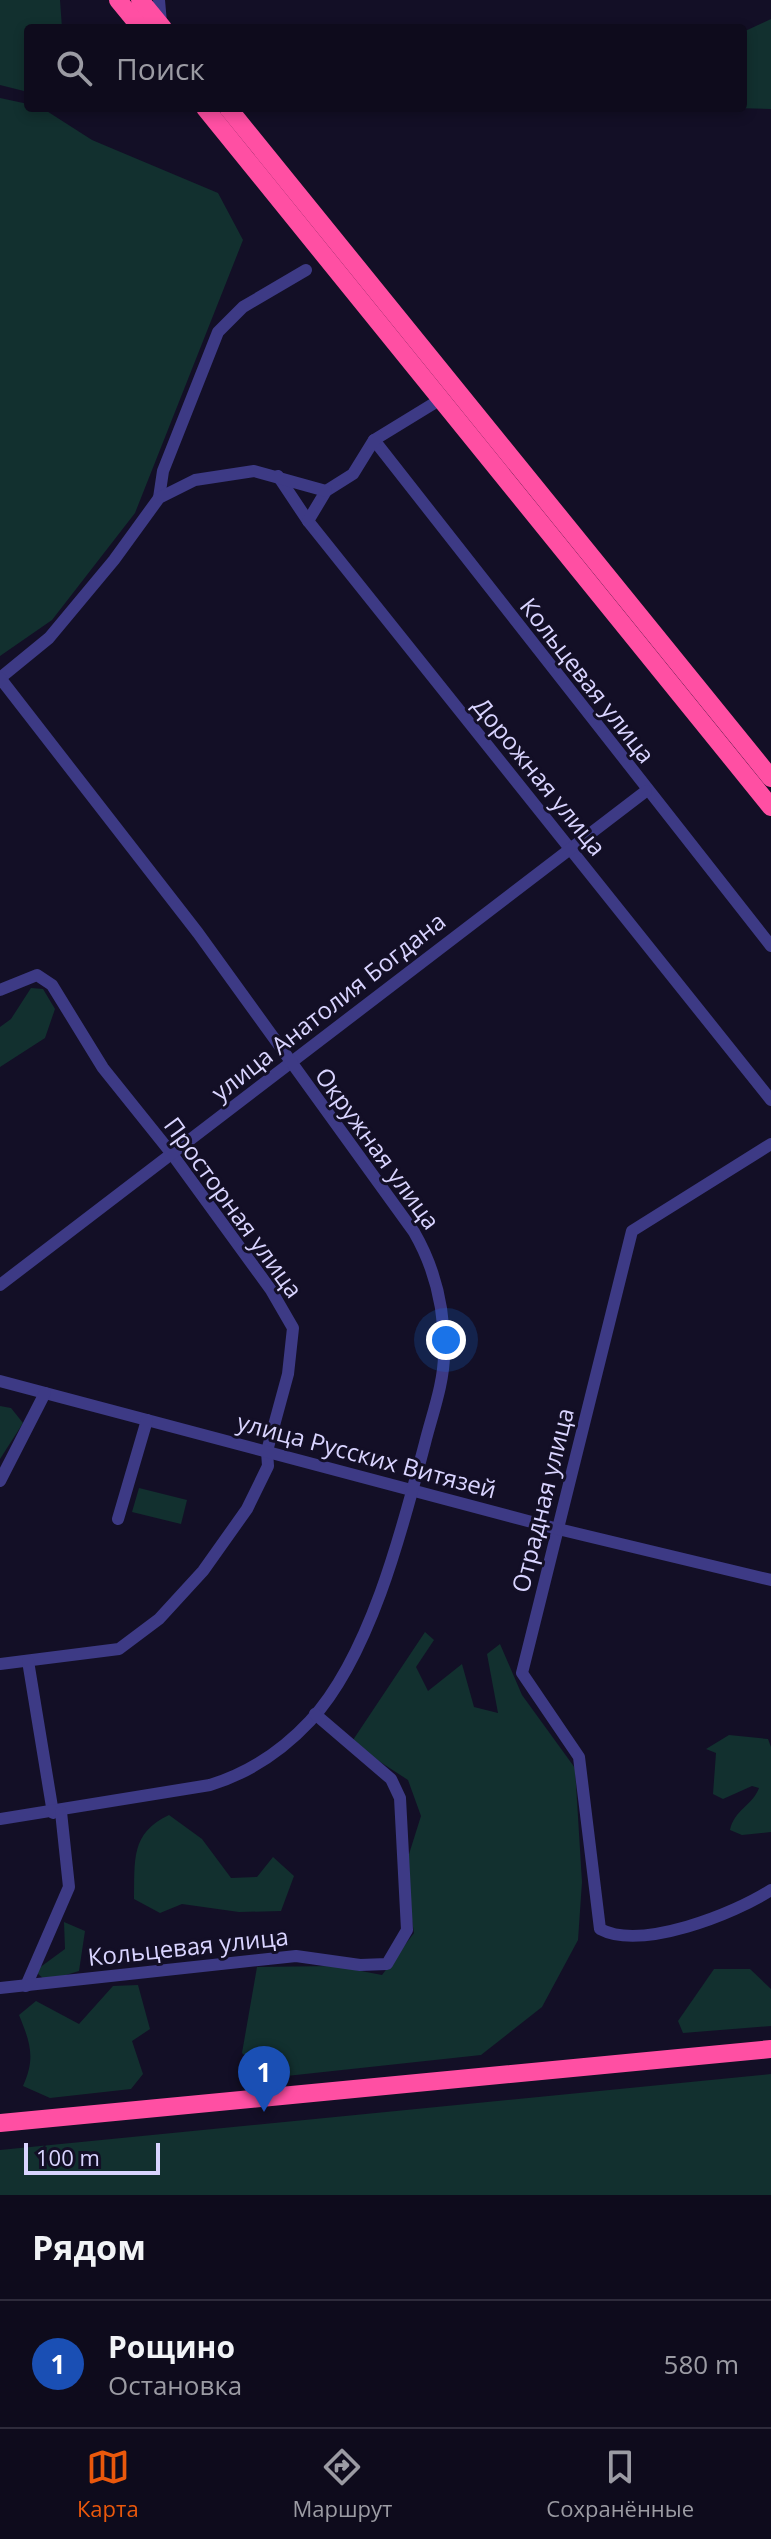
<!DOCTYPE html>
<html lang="ru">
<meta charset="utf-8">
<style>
:root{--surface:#0e0b1c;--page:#171425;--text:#f1f3f6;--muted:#9b9ba3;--line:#2e2b3b;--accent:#ea580c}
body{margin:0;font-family:"Open Sans",sans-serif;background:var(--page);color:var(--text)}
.scale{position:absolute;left:24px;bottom:20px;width:136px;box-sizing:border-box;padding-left:8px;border:4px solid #d9d4ff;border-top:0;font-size:22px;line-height:28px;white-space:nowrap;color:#d9d4ff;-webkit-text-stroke:6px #130f26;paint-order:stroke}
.you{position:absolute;left:446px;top:1340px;width:28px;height:28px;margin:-20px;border:6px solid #fff;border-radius:50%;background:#1a73e8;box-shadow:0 0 0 12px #1a73e833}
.badge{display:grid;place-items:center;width:52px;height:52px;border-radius:50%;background:var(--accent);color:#fff;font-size:26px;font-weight:700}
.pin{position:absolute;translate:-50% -66px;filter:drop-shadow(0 2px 4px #0008)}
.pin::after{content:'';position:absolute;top:42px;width:28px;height:24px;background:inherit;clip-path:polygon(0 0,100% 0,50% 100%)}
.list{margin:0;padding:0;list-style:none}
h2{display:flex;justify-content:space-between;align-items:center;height:104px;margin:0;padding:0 32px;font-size:34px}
h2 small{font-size:26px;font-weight:400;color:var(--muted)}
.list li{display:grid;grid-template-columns:52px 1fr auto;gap:24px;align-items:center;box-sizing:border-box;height:128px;padding:0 32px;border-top:2px solid var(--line)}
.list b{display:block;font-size:30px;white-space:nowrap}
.list p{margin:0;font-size:26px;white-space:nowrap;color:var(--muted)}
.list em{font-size:26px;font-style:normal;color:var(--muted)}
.icon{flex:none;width:44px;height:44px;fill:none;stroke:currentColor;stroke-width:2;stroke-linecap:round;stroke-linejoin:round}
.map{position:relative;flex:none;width:771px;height:2195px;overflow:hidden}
.search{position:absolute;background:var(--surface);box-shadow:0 4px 12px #0003;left:24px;right:24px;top:24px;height:88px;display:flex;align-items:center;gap:20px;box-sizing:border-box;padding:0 28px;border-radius:8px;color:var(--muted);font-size:30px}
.sheet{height:232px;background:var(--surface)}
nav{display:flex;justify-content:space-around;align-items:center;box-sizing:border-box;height:112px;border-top:2px solid var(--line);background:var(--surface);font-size:22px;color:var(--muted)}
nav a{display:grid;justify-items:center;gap:4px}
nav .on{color:var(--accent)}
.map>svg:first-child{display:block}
</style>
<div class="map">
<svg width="771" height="2195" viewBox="0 0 771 2195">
<rect width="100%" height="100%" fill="#130f26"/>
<g fill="#12302f">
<polygon points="0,0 60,0 62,28 28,28 28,92 0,85"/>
<polygon points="771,19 771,109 735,108 743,108 743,32"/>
<polygon points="0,98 28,104 28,108 42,108 92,140 218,193 243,240 135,513 52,620 0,656"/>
<polygon points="31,988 43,989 55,1009 45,1038 0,1067 0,1027 11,1019"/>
<polygon points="0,1406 11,1408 23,1423 0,1459"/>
<polygon points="139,1488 187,1500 181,1524 132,1512"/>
<polygon points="425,1632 434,1640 416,1667 428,1691 462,1664 474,1707 498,1713 487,1654 500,1644 522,1695 575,1768 582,1882 578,1940 542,2007 481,2055 268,2078 242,2053 257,1967 335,1966 382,1975 414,1933 404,1870 421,1816 408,1780 351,1743"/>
<path d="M729 1735 768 1739 771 1747V1832L742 1835 730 1830C734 1810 753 1805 759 1788L752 1786 723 1799 713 1794 716 1753 706 1749Z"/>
<path d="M169 1815 202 1839 231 1878 257 1877 273 1857 294 1876 281 1911 239 1912 182 1904 160 1913 134 1899C135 1861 130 1833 169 1815Z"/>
<polygon points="64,1922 85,1931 79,1971 46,1981 35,1971 65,1949"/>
<polygon points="714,1969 750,1969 771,1989 771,2026 683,2033 678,2021"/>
<path d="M138 1985 150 2029 132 2041 143 2074 131 2089 50 2098 23 2086C36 2058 30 2042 19 2015L36 2001 79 2024 113 1986Z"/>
<polygon points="771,2074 771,2195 0,2195 0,2150"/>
</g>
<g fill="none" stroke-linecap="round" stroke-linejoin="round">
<g stroke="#3d3a85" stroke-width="12">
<polyline points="159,0 161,23"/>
<polyline points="374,440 771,946"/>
<polyline points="278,476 308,521 771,1100"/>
<polyline points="159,498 163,471 218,332 243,307 306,270"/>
<polyline points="308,521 326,491 353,474 374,440 441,399"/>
<polyline points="0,678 49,638 114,560 159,498 195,480 254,471 326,491"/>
<polyline points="0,990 37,975 52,985 103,1068 172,1154 271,1290 293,1328 288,1374 267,1451 268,1466 247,1509 203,1571 159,1619 119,1649 0,1664"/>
<path d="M771 1144 632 1231 522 1673 579 1757 600 1929C641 1951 734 1914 771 1890"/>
<polyline points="0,1285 646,791"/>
<polyline points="0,1381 558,1529 771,1580"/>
<polyline points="0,1481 45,1393"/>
<polyline points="118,1519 147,1420"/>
<polyline points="28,1661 53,1813"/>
<path d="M0 1819 210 1785C249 1773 282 1751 310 1721 370 1657 403 1527 425 1443 432 1415 444 1383 444 1354 445 1310 436 1270 414 1232L198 933 0 678"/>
<polyline points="26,1986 69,1887 61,1812"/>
<polyline points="0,1988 296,1956 360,1965 387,1964 407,1930 400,1798 391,1779 315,1714"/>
</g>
<g stroke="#ff4fa3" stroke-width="18">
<polyline points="118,0 141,28"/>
<polyline points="140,0 163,28"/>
<polyline points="205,108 771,807"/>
<polyline points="228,108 771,778"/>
<polyline points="0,2123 771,2049"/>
</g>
</g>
<g text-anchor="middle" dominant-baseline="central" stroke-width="6" stroke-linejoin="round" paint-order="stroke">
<g font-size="24" fill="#d9d4ff" stroke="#130f26">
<text transform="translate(588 680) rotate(52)">Кольцевая улица</text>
<text transform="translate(540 776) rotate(51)">Дорожная улица</text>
<text transform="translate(328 1006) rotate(-38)">улица Анатолия Богдана</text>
<text transform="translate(378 1148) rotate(54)">Окружная улица</text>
<text transform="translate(234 1207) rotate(54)">Просторная улица</text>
<text transform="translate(367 1455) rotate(15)">улица Русских Витязей</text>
<text transform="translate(542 1500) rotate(-76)">Отрадная улица</text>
<text transform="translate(188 1946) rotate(-6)">Кольцевая улица</text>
</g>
</g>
</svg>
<div class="scale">100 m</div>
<div class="you"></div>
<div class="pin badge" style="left:264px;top:2112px;background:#1a4fb4">1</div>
<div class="search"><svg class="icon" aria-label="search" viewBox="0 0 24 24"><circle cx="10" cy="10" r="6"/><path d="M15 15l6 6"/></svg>Поиск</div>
</div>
<section class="sheet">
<h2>Рядом<small></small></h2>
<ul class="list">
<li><span class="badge" style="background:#1a4fb4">1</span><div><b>Рощино</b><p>Остановка</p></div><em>580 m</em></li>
</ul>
</section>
<nav>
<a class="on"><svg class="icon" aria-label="map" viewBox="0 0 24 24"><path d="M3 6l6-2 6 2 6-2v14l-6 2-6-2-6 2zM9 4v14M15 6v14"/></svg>Карта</a>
<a><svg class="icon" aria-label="directions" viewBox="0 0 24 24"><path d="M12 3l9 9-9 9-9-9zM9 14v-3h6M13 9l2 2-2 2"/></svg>Маршрут</a>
<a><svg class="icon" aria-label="saved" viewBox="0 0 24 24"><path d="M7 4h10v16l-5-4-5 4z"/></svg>Сохранённые</a>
</nav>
